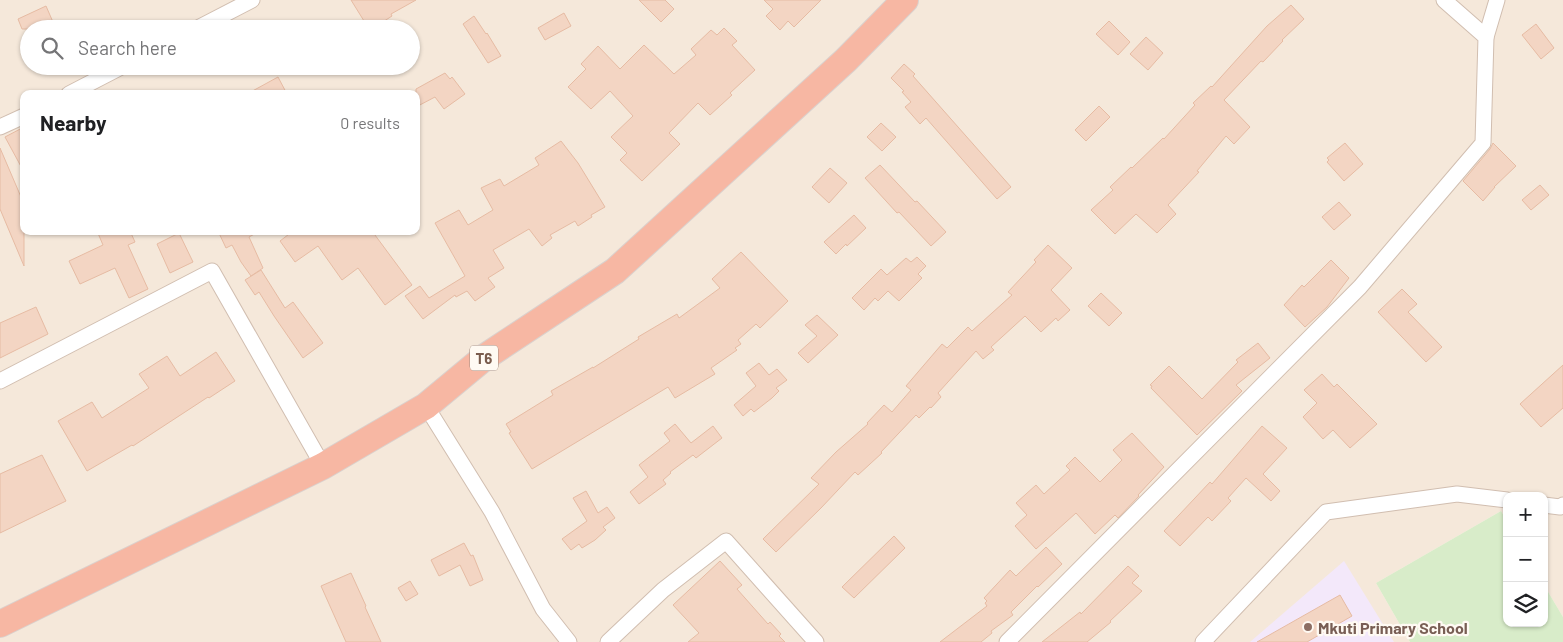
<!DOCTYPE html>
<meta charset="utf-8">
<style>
:root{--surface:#fff;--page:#f2f2f2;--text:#202124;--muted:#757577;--line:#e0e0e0}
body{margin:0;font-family:Barlow,sans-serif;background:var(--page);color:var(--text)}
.controls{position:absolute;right:15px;bottom:15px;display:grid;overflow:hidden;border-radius:10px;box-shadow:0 1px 4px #0004}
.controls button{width:45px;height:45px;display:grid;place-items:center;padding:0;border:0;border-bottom:1px solid var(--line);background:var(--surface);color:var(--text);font:25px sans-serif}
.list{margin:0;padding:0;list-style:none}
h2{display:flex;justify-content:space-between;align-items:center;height:65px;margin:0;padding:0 20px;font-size:21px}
h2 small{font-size:16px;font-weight:400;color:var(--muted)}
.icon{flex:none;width:28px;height:28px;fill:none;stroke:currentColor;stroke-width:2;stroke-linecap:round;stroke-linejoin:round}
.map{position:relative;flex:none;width:1563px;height:642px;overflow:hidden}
.search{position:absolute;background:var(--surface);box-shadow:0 1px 4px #0004;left:20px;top:20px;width:400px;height:55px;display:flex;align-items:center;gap:12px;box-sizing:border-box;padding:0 18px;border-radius:28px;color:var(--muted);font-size:19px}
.panel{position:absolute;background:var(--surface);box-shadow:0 1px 4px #0004;left:20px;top:90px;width:400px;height:145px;border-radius:10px}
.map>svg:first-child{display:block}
</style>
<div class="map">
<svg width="1563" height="642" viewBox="0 0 1563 642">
<rect width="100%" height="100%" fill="#fdf6ec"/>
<path fill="#f5e8da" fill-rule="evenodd" d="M0 0H1563V617L1544 585V496H1507V521L1501 511 1376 583 1410 642H0ZM29 29H411V66H29ZM24 94H416V231H24Z"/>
<polygon fill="#f3e8fa" points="1344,561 1394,642 1250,642"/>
<polygon fill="#d8ecc9" points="1501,511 1507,521 1507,623 1544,623 1544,585 1563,617 1563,642 1410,642 1376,583"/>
<g fill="#f3d5c3" stroke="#e6bba3">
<polygon points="351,0 416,0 391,14 392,16 372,29 369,29"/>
<polygon points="639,0 665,0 674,9 661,22"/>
<polygon points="764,0 821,0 794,27 788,21 780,30 766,16 773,9"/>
<polygon points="1291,5 1304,19 1282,40 1283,41 1263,62 1261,61 1224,100 1250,127 1234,144 1226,136 1197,171 1199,172 1168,205 1176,214 1157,233 1136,214 1115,234 1091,210 1113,190 1110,187 1131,167 1132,168 1163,138 1164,139 1195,105 1193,103 1211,86 1212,87 1267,26"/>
<polygon points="46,6 56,29 22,29 18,19"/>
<polygon points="564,13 571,26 545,40 538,28"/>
<polygon points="474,16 486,34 487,33 501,56 488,63 463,24"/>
<polygon points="1109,21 1130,42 1118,55 1096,34"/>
<polygon points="1536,24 1554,48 1541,59 1522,35"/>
<polygon points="724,28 737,41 732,45 755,70 730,93 732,95 710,115 698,103 669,133 680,144 642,181 620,160 627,153 611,137 633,116 610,91 591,109 568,87 586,69 581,64 598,46 620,69 644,45 674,74 696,55 691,49 711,30 717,35"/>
<polygon points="1146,37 1163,53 1148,70 1130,54"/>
<polygon points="904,64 915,74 913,76 1011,187 997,199 926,118 920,124 905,107 911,102 902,92 904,91 891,78"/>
<polygon points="445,73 450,79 452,77 465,94 444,109 435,97 416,107 416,89"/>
<polygon points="278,77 287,94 247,94"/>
<polygon points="1099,106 1110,117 1086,141 1075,130"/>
<polygon points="881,123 896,137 882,151 867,137"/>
<polygon points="24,127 24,172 5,137"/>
<polygon points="561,141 578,163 605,207 591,215 592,217 578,226 575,221 550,235 552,238 542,246 529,229 493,250 504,268 488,278 495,287 475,301 467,291 456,297 455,295 423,319 405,296 420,286 429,298 465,276 435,223 459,210 468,225 493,210 481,188 500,179 504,186 539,165 535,158"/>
<polygon points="1345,143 1363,164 1344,181 1327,162 1329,160 1327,158"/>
<polygon points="1493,143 1516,166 1494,187 1495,187 1483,201 1463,181 1490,149"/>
<polygon points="0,148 24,204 24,266 0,209"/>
<polygon points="880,165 915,202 917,201 946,232 931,246 899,212 897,213 865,178"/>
<polygon points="830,168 847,183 829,203 812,187"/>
<polygon points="1540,185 1549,195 1531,210 1522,200"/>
<polygon points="1339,202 1351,215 1334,230 1322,217"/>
<polygon points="854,215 866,228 847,246 846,244 836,254 824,242"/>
<polygon points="97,231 130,231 135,242 128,245 148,289 129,298 115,268 80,284 69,261 103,245"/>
<polygon points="218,231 260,231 249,237 263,268 251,276 241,262 232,245 226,248"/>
<polygon points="293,231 372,231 412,285 385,305 358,268 342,280 318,246 295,262 280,241"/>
<polygon points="179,233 193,262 170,273 157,244"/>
<polygon points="1048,245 1072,268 1051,290 1070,310 1058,321 1056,318 1041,332 1025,316 991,347 994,350 983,359 976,351 938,393 941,397 931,408 930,407 919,418 916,415 881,452 882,453 858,475 855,472 821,508 776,552 763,539 819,484 811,478 836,452 868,424 867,423 884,405 892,412 911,390 906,386 942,344 947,348 968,327 972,331 1012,295 1008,292 1036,262 1034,260"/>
<polygon points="741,252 788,301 760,328 756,324 738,340 741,344 735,348 737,350 711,368 715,374 675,398 668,387 532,469 509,433 511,432 506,424 553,395 551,391 593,367 593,368 639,339 638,337 677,314 679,318 720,288 712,279"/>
<polygon points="917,257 926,266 918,274 922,278 899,301 888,291 878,301 875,298 864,310 852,298 881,269 887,275 906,258 911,262"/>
<polygon points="1331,260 1349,278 1327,307 1305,327 1284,305 1302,285 1304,287"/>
<polygon points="261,270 285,308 293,302 323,343 303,358 274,316 259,292 255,295 245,280"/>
<polygon points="1402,289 1417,304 1408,312 1442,347 1426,362 1378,312"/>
<polygon points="1101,293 1122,313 1109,326 1088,306"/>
<polygon points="36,307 48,334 0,358 0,323"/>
<polygon points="817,315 838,335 808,363 798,353 817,336 805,325"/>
<polygon points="1258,343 1270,358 1236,385 1242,391 1197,435 1151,388 1152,386 1150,385 1169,366 1202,399 1238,362 1236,360"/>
<polygon points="216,352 235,381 209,398 208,397 133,446 132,445 87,471 58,421 92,402 102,418 149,388 139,374 167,356 180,376"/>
<polygon points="759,363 769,375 777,369 787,380 776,388 779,391 772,398 754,412 751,409 743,416 734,405 756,386 746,373"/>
<polygon points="1563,365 1563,408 1541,427 1520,404"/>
<polygon points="1322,374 1334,387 1337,384 1377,424 1350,448 1333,430 1323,439 1303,417 1317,403 1304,390"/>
<polygon points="675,424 691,443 713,426 722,438 696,458 693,455 670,472 671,473 663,480 666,484 639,504 630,492 648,477 639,465 670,441 664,433"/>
<polygon points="1262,426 1287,448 1263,474 1280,491 1271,501 1246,478 1228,498 1231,501 1212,521 1208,517 1180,546 1164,531 1210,482 1212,484"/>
<polygon points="1132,433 1164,467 1138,495 1139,496 1118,518 1115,515 1095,534 1076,513 1036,549 1015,526 1027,515 1016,503 1036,485 1044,494 1070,470 1066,466 1075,457 1100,482 1122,460 1113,450"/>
<polygon points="42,455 66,501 0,533 0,474"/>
<polygon points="586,491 598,513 607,507 615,518 603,527 606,530 595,540 582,548 579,544 571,550 562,539 587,521 573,498"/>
<polygon points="894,536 905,548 854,598 842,587"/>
<polygon points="464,543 471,556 473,555 483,580 470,586 460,565 439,576 431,560"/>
<polygon points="1046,547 1062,564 1038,587 1037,586 1011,612 1013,615 991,631 992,633 981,642 940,642 987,606 985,603 987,601 984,598 1010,570 1016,576"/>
<polygon points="720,561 742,585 737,589 768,624 770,622 781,634 779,636 785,642 688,642 699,633 673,605"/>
<polygon points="1128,566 1139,576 1132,583 1142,591 1110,621 1111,622 1087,642 1042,642 1080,612 1081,614"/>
<polygon points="351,573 366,606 365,607 381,642 346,642 321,586"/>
<polygon points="410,581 418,594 406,601 398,588"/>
<polygon points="1340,595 1352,616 1307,642 1257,642"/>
</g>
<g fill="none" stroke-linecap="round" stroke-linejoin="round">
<defs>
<g id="street">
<polyline points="196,29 252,0"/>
<polyline points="1486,37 1497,0"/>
<polyline points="69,94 123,66"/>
<polyline points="0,127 24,116"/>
<polyline points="0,381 212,271 323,466"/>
<polyline points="426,406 492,512 543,609 569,642"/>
<polyline points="1544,505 1560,507 1563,505"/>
<polyline points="608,642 663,590 726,541 816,642"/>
<polyline points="1007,642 1360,287 1483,143 1486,37 1444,0"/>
<polyline points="1203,642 1326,512 1457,494 1507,500"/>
</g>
<polyline id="highway" points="0,624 323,466 426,406 485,357 615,271 846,60 905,0"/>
</defs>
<use href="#street" stroke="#d1beb0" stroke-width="17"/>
<use href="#highway" stroke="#dad1cd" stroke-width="28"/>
<use href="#street" stroke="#fff" stroke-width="15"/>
<use href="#highway" stroke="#f7b7a3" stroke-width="26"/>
</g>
<circle fill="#8d6e63" stroke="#fffaf3" stroke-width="2" cx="1308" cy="627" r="5"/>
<g text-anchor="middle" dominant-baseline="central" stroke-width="4.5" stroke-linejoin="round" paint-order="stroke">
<rect fill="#fffaf3" stroke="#a28b7f" stroke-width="1" x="470" y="345.5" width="28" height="25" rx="4"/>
<g font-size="15" font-weight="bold" fill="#7a5c4d">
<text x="484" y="358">T6</text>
</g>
<g font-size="16" font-weight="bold" fill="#785e54" stroke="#fffaf3" text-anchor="start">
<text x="1318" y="627">Mkuti Primary School</text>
</g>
</g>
</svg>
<div class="controls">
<button>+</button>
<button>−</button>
<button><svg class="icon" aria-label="layers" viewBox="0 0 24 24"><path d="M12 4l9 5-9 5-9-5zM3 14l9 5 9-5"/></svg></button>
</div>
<div class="search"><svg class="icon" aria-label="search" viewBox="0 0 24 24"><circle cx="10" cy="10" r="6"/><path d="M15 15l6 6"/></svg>Search here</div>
<section class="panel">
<h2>Nearby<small>0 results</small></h2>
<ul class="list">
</ul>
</section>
</div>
